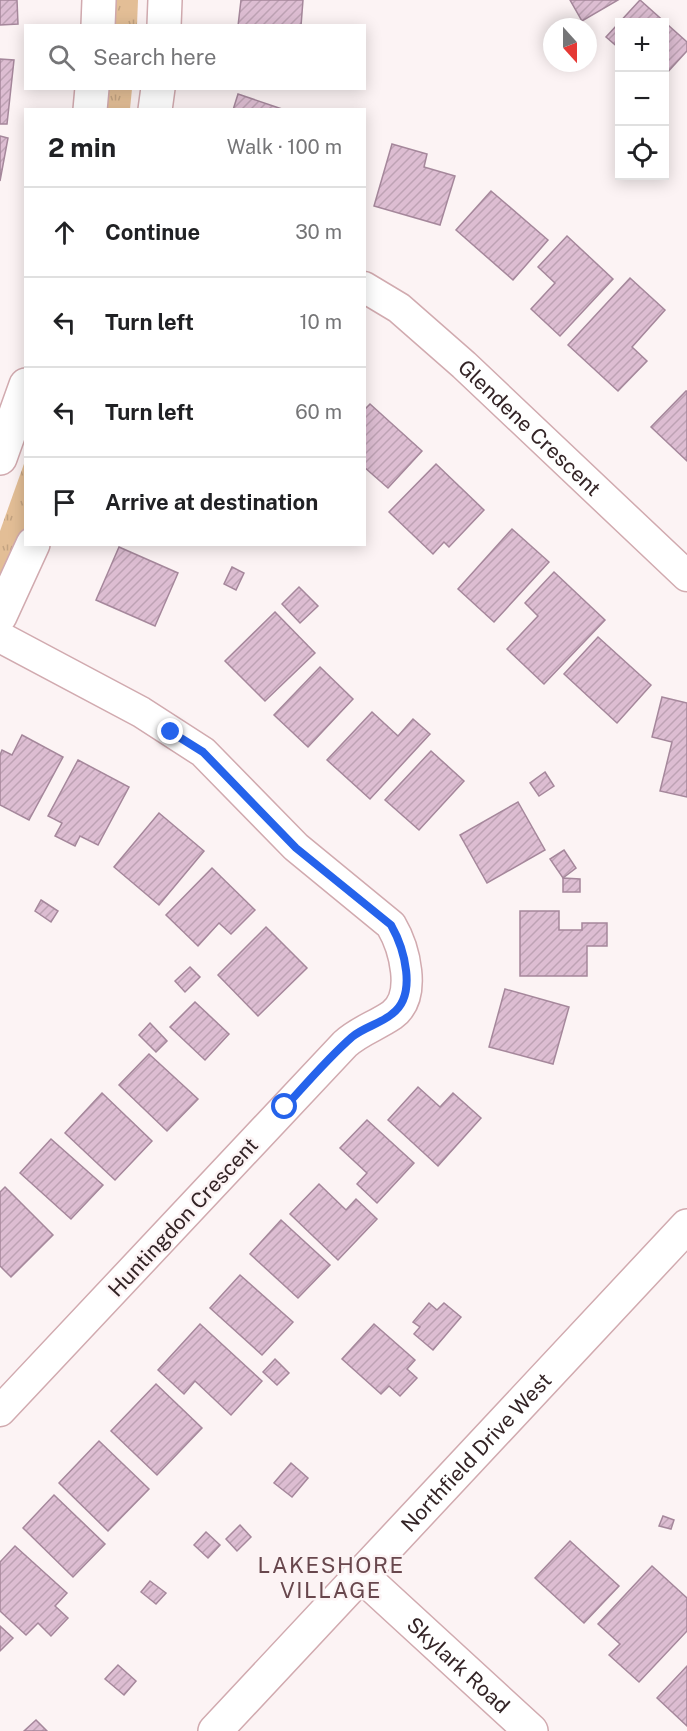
<!DOCTYPE html>
<meta charset="utf-8">
<style>
:root{--surface:#fff;--page:#f6f6f6;--text:#202124;--muted:#757577;--line:#e0e0e0}
body{margin:0;font-family:"Public Sans",sans-serif;background:var(--page);color:var(--text)}
.controls{position:absolute;right:18px;top:18px;display:grid;overflow:hidden;border-radius:0px;box-shadow:0 3px 15px #0003}
.controls button{width:54px;height:54px;display:grid;place-items:center;padding:0;border:0;border-bottom:2px solid var(--line);background:var(--surface);color:var(--text);font:30px sans-serif}
.compass{position:absolute;left:543px;top:18px;width:54px;height:54px;border-radius:50%;background:var(--surface);box-shadow:0 3px 15px #0003;rotate:159deg}
.stop{position:absolute;width:18px;height:18px;margin:-14px;border:4px solid #2563eb;border-radius:50%;background:#fff}
.stop.end{background:#2563eb;border-color:#fff;box-shadow:0 2px 6px #0008}
.list{margin:0;padding:0;list-style:none}
h2{display:flex;justify-content:space-between;align-items:center;height:78px;margin:0;padding:0 24px;font-size:26px}
h2 small{font-size:20px;font-weight:400;color:var(--muted)}
.list li{display:grid;grid-template-columns:39px 1fr auto;gap:18px;align-items:center;box-sizing:border-box;height:90px;padding:0 24px;border-top:2px solid var(--line)}
.list b{display:block;font-size:22px;white-space:nowrap}
.list em{font-size:20px;font-style:normal;color:var(--muted)}
.icon{flex:none;width:33px;height:33px;fill:none;stroke:currentColor;stroke-width:2;stroke-linecap:round;stroke-linejoin:round}
.map{position:relative;flex:none;width:687px;height:1731px;overflow:hidden}
.search{position:absolute;background:var(--surface);box-shadow:0 3px 15px #0003;left:24px;top:24px;width:342px;height:66px;display:flex;align-items:center;gap:15px;box-sizing:border-box;padding:0 21px;border-radius:0px;color:var(--muted);font-size:22px}
.panel{position:absolute;background:var(--surface);box-shadow:0 3px 15px #0003;left:24px;top:108px;width:342px;height:438px;border-radius:0px}
.map>svg:first-child{display:block}
</style>
<div class="map">
<svg width="687" height="1731" viewBox="0 0 687 1731">
<defs>
<pattern id="grass-tufts" width="24" height="20" patternUnits="userSpaceOnUse" patternTransform="scale(1.5)"><rect width="24" height="20" fill="#e3be96"/><path d="M3 7l-1-3M5 7V3M7 7l1-3M15 17l-1-3M17 17v-4M19 17l1-3" fill="none" stroke="#c3a381"/></pattern>
<pattern id="building-hatch" width="6" height="6" patternUnits="userSpaceOnUse" patternTransform="scale(1.5)"><rect width="6" height="6" fill="#ddbdd2"/><path d="M-1 1l2-2M0 6l6-6M5 7l2-2" fill="none" stroke="#bea2b4"/></pattern>
</defs>
<rect width="100%" height="100%" fill="#fcf3f4"/>
<g fill="url(#grass-tufts)">
<polygon points="114,0 138,0 137,25 113,26"/>
<polygon points="108,89 132,89 130,109 105,110"/>
<polygon points="25,461 25,532 0,589 0,531"/>
</g>
<g fill="url(#building-hatch)" stroke="#a5879b" stroke-width="1.5">
<polygon points="0,0 17,0 18,24 0,25"/>
<polygon points="241,0 303,0 301,26 238,26"/>
<polygon points="570,0 618,0 582,21"/>
<polygon points="640,0 687,42 687,51 664,76 664,22 620,22 620,49 606,37"/>
<polygon points="0,59 14,60 7,124 0,124"/>
<polygon points="238,94 285,110 233,110"/>
<polygon points="0,136 8,138 0,181"/>
<polygon points="392,144 427,154 424,167 455,176 440,225 374,206"/>
<polygon points="491,191 548,240 513,280 456,230"/>
<polygon points="567,236 613,279 560,336 531,309 555,283 538,267"/>
<polygon points="630,278 665,310 632,347 647,361 618,391 568,345"/>
<polygon points="686,391 687,391 687,461 651,427"/>
<polygon points="370,404 422,451 388,488 364,467 364,410"/>
<polygon points="436,464 484,510 449,547 444,542 433,554 389,512"/>
<polygon points="512,529 549,562 494,622 458,589"/>
<polygon points="119,547 178,573 155,626 96,600"/>
<polygon points="232,567 244,573 236,590 224,584"/>
<polygon points="554,572 605,620 544,684 507,649 538,616 525,603"/>
<polygon points="299,587 318,606 300,623 282,604"/>
<polygon points="275,612 315,653 265,701 225,661"/>
<polygon points="598,637 651,685 617,723 564,674"/>
<polygon points="320,667 353,699 308,747 274,715"/>
<polygon points="662,697 687,703 687,797 660,791 672,742 652,737"/>
<polygon points="372,712 398,736 413,719 430,734 370,799 327,760"/>
<polygon points="22,735 63,757 29,820 0,805 0,755 2,750 12,755"/>
<polygon points="431,751 464,781 419,830 385,800"/>
<polygon points="78,760 129,787 98,845 80,836 75,846 55,836 62,823 48,816"/>
<polygon points="545,772 554,786 539,796 530,783"/>
<polygon points="518,802 545,850 487,883 460,835"/>
<polygon points="159,813 204,851 159,905 114,867"/>
<polygon points="564,850 576,868 563,878 550,859"/>
<polygon points="212,868 255,910 231,934 219,923 198,946 166,915"/>
<polygon points="563,878 580,879 580,892 563,892"/>
<polygon points="41,900 58,911 51,922 35,911"/>
<polygon points="520,911 559,911 559,930 582,930 582,923 607,923 607,946 587,946 587,976 520,976"/>
<polygon points="266,927 307,968 258,1016 218,975"/>
<polygon points="190,967 200,977 185,992 175,981"/>
<polygon points="505,989 569,1007 553,1064 489,1047"/>
<polygon points="195,1002 229,1034 205,1060 170,1027"/>
<polygon points="150,1023 167,1041 156,1052 139,1035"/>
<polygon points="149,1054 198,1099 167,1131 119,1085"/>
<polygon points="418,1087 440,1107 453,1093 481,1118 438,1166 388,1120"/>
<polygon points="102,1093 152,1141 115,1180 65,1133"/>
<polygon points="367,1120 414,1163 377,1203 357,1184 367,1173 340,1148"/>
<polygon points="51,1139 103,1185 71,1219 20,1173"/>
<polygon points="319,1184 346,1210 356,1199 377,1219 338,1260 290,1214"/>
<polygon points="5,1187 53,1235 11,1277 0,1266 0,1192"/>
<polygon points="281,1220 330,1265 298,1298 250,1254"/>
<polygon points="240,1275 293,1322 262,1355 210,1308"/>
<polygon points="429,1303 437,1310 444,1303 461,1317 433,1350 414,1334 420,1327 413,1322"/>
<polygon points="200,1324 262,1381 231,1415 195,1381 184,1394 158,1370"/>
<polygon points="374,1324 415,1360 407,1369 417,1378 400,1396 389,1386 381,1394 342,1359"/>
<polygon points="275,1359 289,1373 277,1385 263,1372"/>
<polygon points="156,1384 202,1428 157,1475 111,1431"/>
<polygon points="99,1441 149,1489 108,1531 59,1483"/>
<polygon points="291,1463 308,1478 292,1497 274,1483"/>
<polygon points="54,1495 105,1544 73,1577 23,1528"/>
<polygon points="663,1516 674,1520 671,1529 659,1526"/>
<polygon points="240,1525 251,1537 237,1551 226,1539"/>
<polygon points="206,1532 220,1545 208,1558 194,1545"/>
<polygon points="570,1541 619,1586 584,1623 535,1578"/>
<polygon points="15,1546 67,1593 55,1606 68,1618 51,1636 38,1623 26,1635 0,1611 0,1562"/>
<polygon points="652,1566 687,1598 687,1631 639,1682 609,1655 620,1644 598,1624"/>
<polygon points="150,1581 166,1593 156,1604 141,1592"/>
<polygon points="0,1626 13,1638 0,1651"/>
<polygon points="118,1665 136,1681 124,1695 105,1679"/>
<polygon points="687,1666 687,1726 657,1698"/>
<polygon points="36,1720 47,1731 24,1731"/>
</g>
<g fill="none" stroke-linecap="round" stroke-linejoin="round">
<defs>
<g id="minor">
<path id="s1" d="M364 287 399 308 464 365 687 576"/>
<path d="M0 637 141 712 203 752 296 847 391 925C404 947 418 996 392 1015 376 1026 359 1031 345 1044L0 1411"/>
</g>
<g id="tertiary">
<polyline points="98,26 99,0"/>
<polyline points="164,26 165,0"/>
<polyline points="90,110 92,88"/>
<polyline points="155,110 158,88"/>
<polyline points="0,458 26,385"/>
<polyline points="0,616 33,544"/>
<path id="s2" d="M360 1574 531 1731"/>
</g>
<g id="secondary">
<path id="s3" d="M215 1731 687 1226"/>
</g>
</defs>
<use href="#minor" stroke="#d1aaaf" stroke-width="33"/>
<use href="#tertiary" stroke="#d1aaaf" stroke-width="36"/>
<use href="#secondary" stroke="#d1aaaf" stroke-width="36"/>
<use href="#minor" stroke="#fff" stroke-width="30"/>
<use href="#tertiary" stroke="#fff" stroke-width="33"/>
<use href="#secondary" stroke="#fff" stroke-width="33"/>
</g>
<g fill="none" stroke-linecap="round" stroke-linejoin="round">
<path stroke="#2563eb" stroke-width="8" d="M171 732 203 752 296 848 391 925C404 948 418 995 392 1014 380 1024 364 1027 352 1037 328 1058 306 1084 285 1107"/>
</g>
<g text-anchor="middle" dominant-baseline="central" stroke-width="5" stroke-linejoin="round" paint-order="stroke">
<g font-size="21" fill="#332426" stroke="#fcf3f4">
<text stroke="none"><textPath href="#s1" startOffset="218">Glendene Crescent</textPath></text>
<text transform="translate(183 1217) rotate(-47)">Huntingdon Crescent</text>
<text stroke="none"><textPath href="#s3" startOffset="382">Northfield Drive West</textPath></text>
<text stroke="none"><textPath href="#s2" startOffset="134">Skylark Road</textPath></text>
</g>
<g font-size="22" letter-spacing="1.5" fill="#68474d" stroke="#fcf3f4">
<text x="331" y="1565">LAKESHORE<tspan x="331" dy="25">VILLAGE</tspan></text>
</g>
</g>
</svg>
<div class="controls">
<button>+</button>
<button>−</button>
<button><svg class="icon" aria-label="locate" viewBox="0 0 24 24"><circle cx="12" cy="12" r="6"/><path d="M12 2v4M12 18v4M2 12h4M18 12h4"/></svg></button>
</div>
<svg class="compass" viewBox="-18 -18 36 36"><path d="M0-13l5 13h-10z" fill="#e53935"/><path d="M0 13l5-13h-10z" fill="#757577"/></svg>
<div class="stop" style="left:285px;top:1107px"></div>
<div class="stop end" style="left:171px;top:732px"></div>
<div class="search"><svg class="icon" aria-label="search" viewBox="0 0 24 24"><circle cx="10" cy="10" r="6"/><path d="M15 15l6 6"/></svg>Search here</div>
<section class="panel">
<h2>2 min<small>Walk · 100 m</small></h2>
<ul class="list">
<li><svg class="icon" aria-label="ahead" viewBox="0 0 24 24"><path d="M12 20V5M6 11l6-6 6 6"/></svg><div><b>Continue</b></div><em>30 m</em></li>
<li><svg class="icon" aria-label="left" viewBox="0 0 24 24"><path d="M17 20v-9H6M10 6l-5 5 5 5"/></svg><div><b>Turn left</b></div><em>10 m</em></li>
<li><svg class="icon" aria-label="left" viewBox="0 0 24 24"><path d="M17 20v-9H6M10 6l-5 5 5 5"/></svg><div><b>Turn left</b></div><em>60 m</em></li>
<li><svg class="icon" aria-label="arrive" viewBox="0 0 24 24"><path d="M6 21V4h12l-3 4 3 4H6"/></svg><div><b>Arrive at destination</b></div></li>
</ul>
</section>
</div>
